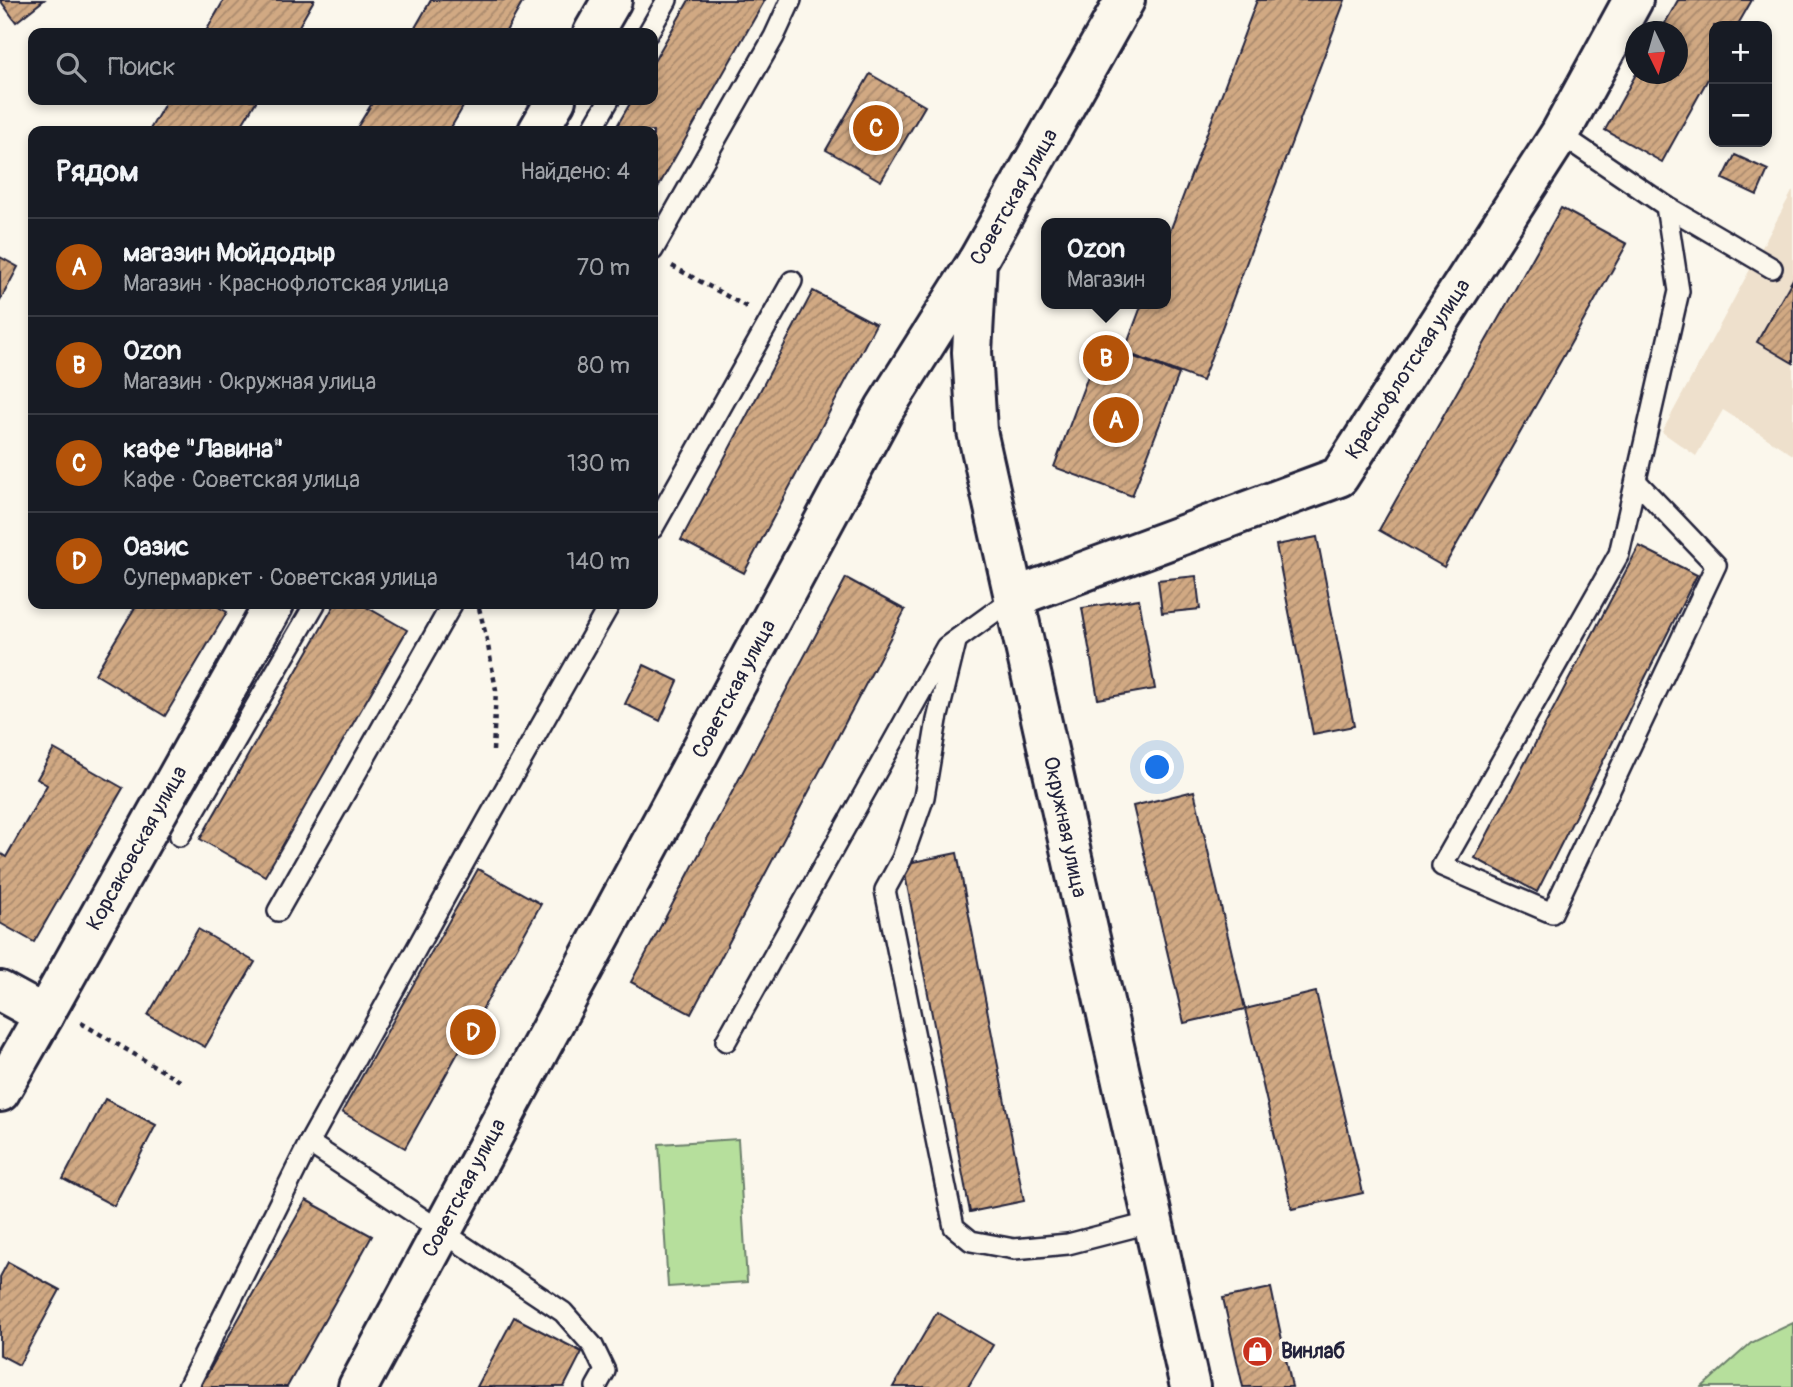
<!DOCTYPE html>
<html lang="ru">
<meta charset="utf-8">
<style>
:root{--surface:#171b24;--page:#20242c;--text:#f1f3f6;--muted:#9ea1a6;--line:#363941;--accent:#b45309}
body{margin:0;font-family:Pangolin,sans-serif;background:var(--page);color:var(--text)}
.controls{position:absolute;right:21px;top:21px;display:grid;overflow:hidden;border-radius:14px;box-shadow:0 4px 10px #0003}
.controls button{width:63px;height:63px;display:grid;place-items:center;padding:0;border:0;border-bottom:2px solid var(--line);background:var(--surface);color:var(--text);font:35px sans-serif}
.compass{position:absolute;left:1625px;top:21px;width:63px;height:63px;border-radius:50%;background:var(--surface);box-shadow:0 4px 10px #0003;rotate:175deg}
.you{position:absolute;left:1158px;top:768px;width:24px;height:24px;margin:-18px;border:5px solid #fff;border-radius:50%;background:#1a73e8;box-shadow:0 0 0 10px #1a73e833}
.badge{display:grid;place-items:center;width:46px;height:46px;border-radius:50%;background:var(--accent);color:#fff;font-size:23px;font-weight:700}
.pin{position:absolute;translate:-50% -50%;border:4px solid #fff;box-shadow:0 2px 7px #0006}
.popup{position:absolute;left:1041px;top:218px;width:130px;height:91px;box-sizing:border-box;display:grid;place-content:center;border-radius:14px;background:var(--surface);filter:drop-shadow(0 2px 5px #0005);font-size:23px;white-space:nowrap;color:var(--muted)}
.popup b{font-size:26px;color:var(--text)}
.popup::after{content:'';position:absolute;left:50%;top:100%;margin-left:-14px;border:14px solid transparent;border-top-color:var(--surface)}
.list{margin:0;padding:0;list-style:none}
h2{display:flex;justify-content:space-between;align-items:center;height:91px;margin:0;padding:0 28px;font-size:30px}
h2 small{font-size:23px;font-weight:400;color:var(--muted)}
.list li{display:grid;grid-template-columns:46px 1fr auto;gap:21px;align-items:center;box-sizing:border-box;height:98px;padding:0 28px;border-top:2px solid var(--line)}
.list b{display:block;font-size:26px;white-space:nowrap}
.list p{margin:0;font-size:23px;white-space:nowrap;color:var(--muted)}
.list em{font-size:23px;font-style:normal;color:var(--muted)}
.icon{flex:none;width:38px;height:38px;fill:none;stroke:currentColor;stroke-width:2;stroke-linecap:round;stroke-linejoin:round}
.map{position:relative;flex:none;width:1793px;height:1387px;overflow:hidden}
.search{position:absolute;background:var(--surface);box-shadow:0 4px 10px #0003;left:28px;top:28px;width:630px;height:77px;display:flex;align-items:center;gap:18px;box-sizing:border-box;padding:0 24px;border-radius:14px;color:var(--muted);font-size:26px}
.panel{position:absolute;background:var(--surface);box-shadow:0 4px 10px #0003;left:28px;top:126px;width:630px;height:483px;border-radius:14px}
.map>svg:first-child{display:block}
</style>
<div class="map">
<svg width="1793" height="1387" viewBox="0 0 1793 1387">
<defs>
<pattern id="building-hatch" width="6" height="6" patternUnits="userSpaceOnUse" patternTransform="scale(1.75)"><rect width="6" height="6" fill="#d1a983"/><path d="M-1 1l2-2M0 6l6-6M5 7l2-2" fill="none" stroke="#a9896c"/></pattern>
</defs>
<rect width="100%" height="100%" fill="#fbf7ec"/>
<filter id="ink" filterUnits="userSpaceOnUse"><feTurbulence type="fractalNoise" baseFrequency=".0143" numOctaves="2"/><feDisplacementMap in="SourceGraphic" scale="14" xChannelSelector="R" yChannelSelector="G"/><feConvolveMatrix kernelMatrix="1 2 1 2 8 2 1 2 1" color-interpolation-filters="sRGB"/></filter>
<g filter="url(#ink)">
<polygon fill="#eee0cc" points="1793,190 1793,455 1723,410 1696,456 1662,432"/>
<g fill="#b6df9c" stroke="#6c806c" stroke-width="2">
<polygon points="738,1139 747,1282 668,1287 659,1144"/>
<polygon points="1793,1323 1793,1387 1702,1387 1751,1343"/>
</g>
<g fill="url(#building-hatch)" stroke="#22223b" stroke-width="2">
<polygon points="0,0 44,0 16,22"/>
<polygon points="224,0 314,0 295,33 205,33"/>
<polygon points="431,0 524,0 505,33 412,33"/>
<polygon points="689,0 765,0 653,196 653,131 614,131 632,100 653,100 653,63"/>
<polygon points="1257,0 1345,0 1202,381 1124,352 1142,304 1166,304 1166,242"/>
<polygon points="1678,0 1752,0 1737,26 1714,26 1714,68 1662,162 1605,130 1636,74 1678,74 1678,32 1660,32"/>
<polygon points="870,74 925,106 881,181 826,150"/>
<polygon points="167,100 257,100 238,131 149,131"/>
<polygon points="374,100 467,100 449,131 355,131"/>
<polygon points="1735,155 1768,170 1757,195 1723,179"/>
<polygon points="1561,208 1627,244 1444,567 1379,530"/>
<polygon points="0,257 18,267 0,301"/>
<polygon points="1793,279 1793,363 1757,342"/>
<polygon points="813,291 876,324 744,573 681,540"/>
<polygon points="1100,344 1179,374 1132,496 1054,467"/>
<polygon points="1317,537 1354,726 1313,734 1276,545"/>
<polygon points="1639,546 1697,575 1537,892 1475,858"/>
<polygon points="1196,576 1200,609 1162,613 1158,580"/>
<polygon points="846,578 905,610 691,1014 631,982"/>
<polygon points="1139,599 1155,689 1098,699 1082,608"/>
<polygon points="137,604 213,604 227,612 165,716 95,674"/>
<polygon points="335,604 361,604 407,630 265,876 200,839"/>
<polygon points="644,665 678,681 660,721 625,704"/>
<polygon points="54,749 123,788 34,942 0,923 0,853 6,857 47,785 37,779"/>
<polygon points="1194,791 1245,1009 1184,1023 1133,806"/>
<polygon points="957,853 1024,1201 970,1212 903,864"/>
<polygon points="478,869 541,904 405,1148 342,1112"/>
<polygon points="198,929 255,962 205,1047 148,1015"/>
<polygon points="1316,992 1363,1193 1292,1209 1245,1009"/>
<polygon points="105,1099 156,1125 114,1206 63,1179"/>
<polygon points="306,1200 372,1236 287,1387 200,1387"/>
<polygon points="8,1262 60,1290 19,1365 0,1355 0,1277"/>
<polygon points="1271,1288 1292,1387 1243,1387 1223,1298"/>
<polygon points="937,1312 993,1345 968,1387 893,1387"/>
<polygon points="514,1317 582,1352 564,1387 477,1387"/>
</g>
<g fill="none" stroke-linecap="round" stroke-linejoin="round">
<defs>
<g id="service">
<polyline points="648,33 667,0"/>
<polyline points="591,131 609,100"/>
<polyline points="1560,134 1666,206 1679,291 1619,554 1442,866 1552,913 1716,565 1636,481"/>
<polyline points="1666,206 1772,268"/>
<polyline points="653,250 774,37 791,0"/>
<polyline points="653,528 792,281"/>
<polyline points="956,642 937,720 924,797 902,859 885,890 954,1227 971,1241 1014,1249 1068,1244 1153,1222"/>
<polyline points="180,836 315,604"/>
<polyline points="278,911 452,604"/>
<polyline points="726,1041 946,647 1015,597"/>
<polyline points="188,1387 309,1143"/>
<polyline points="596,1387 605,1371 593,1346 563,1312 309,1143 487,821 610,604"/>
</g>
<g id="minor">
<polyline points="0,1092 44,1015"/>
<polyline points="358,1387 885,408 977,262"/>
</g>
<g id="tertiary">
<polyline points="593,33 612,0"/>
<polyline points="538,131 556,100"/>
<polyline points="1015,597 1339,477 1560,134 1633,0"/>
<polyline points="0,991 44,1015 274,604"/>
</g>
<polyline id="secondary" points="1125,0 977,262 972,352 977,431 1190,1387"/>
</defs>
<use href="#service" stroke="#22223b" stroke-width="24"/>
<use href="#minor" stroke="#22223b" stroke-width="44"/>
<use href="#tertiary" stroke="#22223b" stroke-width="44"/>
<use href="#secondary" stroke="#22223b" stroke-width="44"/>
<g stroke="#22223b" stroke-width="4.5" stroke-dasharray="5 5" stroke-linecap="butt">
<polyline points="672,266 747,307"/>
<polyline points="479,608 487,640 496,690 493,751"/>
<polyline points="81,1023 180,1081"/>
</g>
<use href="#service" stroke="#fbf7ec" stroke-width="19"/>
<use href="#minor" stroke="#fbf7ec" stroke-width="38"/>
<use href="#tertiary" stroke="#fbf7ec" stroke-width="38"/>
<use href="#secondary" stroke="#fbf7ec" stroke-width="38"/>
</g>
</g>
<defs>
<symbol id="shop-disc" viewBox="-11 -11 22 22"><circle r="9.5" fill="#c8321e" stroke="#fbf7ec"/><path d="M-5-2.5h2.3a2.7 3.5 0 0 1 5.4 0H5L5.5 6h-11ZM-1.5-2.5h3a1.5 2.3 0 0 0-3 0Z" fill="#fff"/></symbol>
</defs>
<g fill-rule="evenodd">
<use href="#shop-disc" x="1240" y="1334" width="35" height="35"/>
</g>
<g text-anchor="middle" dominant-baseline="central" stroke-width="7" stroke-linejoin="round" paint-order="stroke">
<g font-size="21" fill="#22223b" stroke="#fbf7ec">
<text transform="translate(1014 197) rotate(-60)">Советская улица</text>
<text transform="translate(1408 369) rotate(-57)">Краснофлотская улица</text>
<text transform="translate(734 689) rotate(-62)">Советская улица</text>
<text transform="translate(1065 827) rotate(78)">Окружная улица</text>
<text transform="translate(137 848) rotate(-61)">Корсаковская улица</text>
<text transform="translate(464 1188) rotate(-62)">Советская улица</text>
</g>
<g font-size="21" font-weight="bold" fill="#22223b" stroke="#fbf7ec" text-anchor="start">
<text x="1281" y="1351">Винлаб</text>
</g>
</g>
</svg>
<div class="controls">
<button>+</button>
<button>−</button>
</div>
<svg class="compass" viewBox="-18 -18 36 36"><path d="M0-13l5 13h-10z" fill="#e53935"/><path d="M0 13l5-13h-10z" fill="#9ea1a6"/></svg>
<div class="you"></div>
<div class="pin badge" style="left:1116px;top:420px">A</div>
<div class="pin badge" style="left:1106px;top:358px">B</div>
<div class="popup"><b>Ozon</b>Магазин</div>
<div class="pin badge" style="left:876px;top:128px">C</div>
<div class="pin badge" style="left:473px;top:1032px">D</div>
<div class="search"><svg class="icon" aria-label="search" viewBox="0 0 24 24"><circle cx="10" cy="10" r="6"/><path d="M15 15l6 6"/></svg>Поиск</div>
<section class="panel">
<h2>Рядом<small>Найдено: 4</small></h2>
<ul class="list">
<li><span class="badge">A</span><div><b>магазин Мойдодыр</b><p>Магазин · Краснофлотская улица</p></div><em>70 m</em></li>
<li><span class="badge">B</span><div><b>Ozon</b><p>Магазин · Окружная улица</p></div><em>80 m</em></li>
<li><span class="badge">C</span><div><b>кафе &quot;Лавина&quot;</b><p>Кафе · Советская улица</p></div><em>130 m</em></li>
<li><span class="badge">D</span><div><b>Оазис</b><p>Супермаркет · Советская улица</p></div><em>140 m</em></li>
</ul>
</section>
</div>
